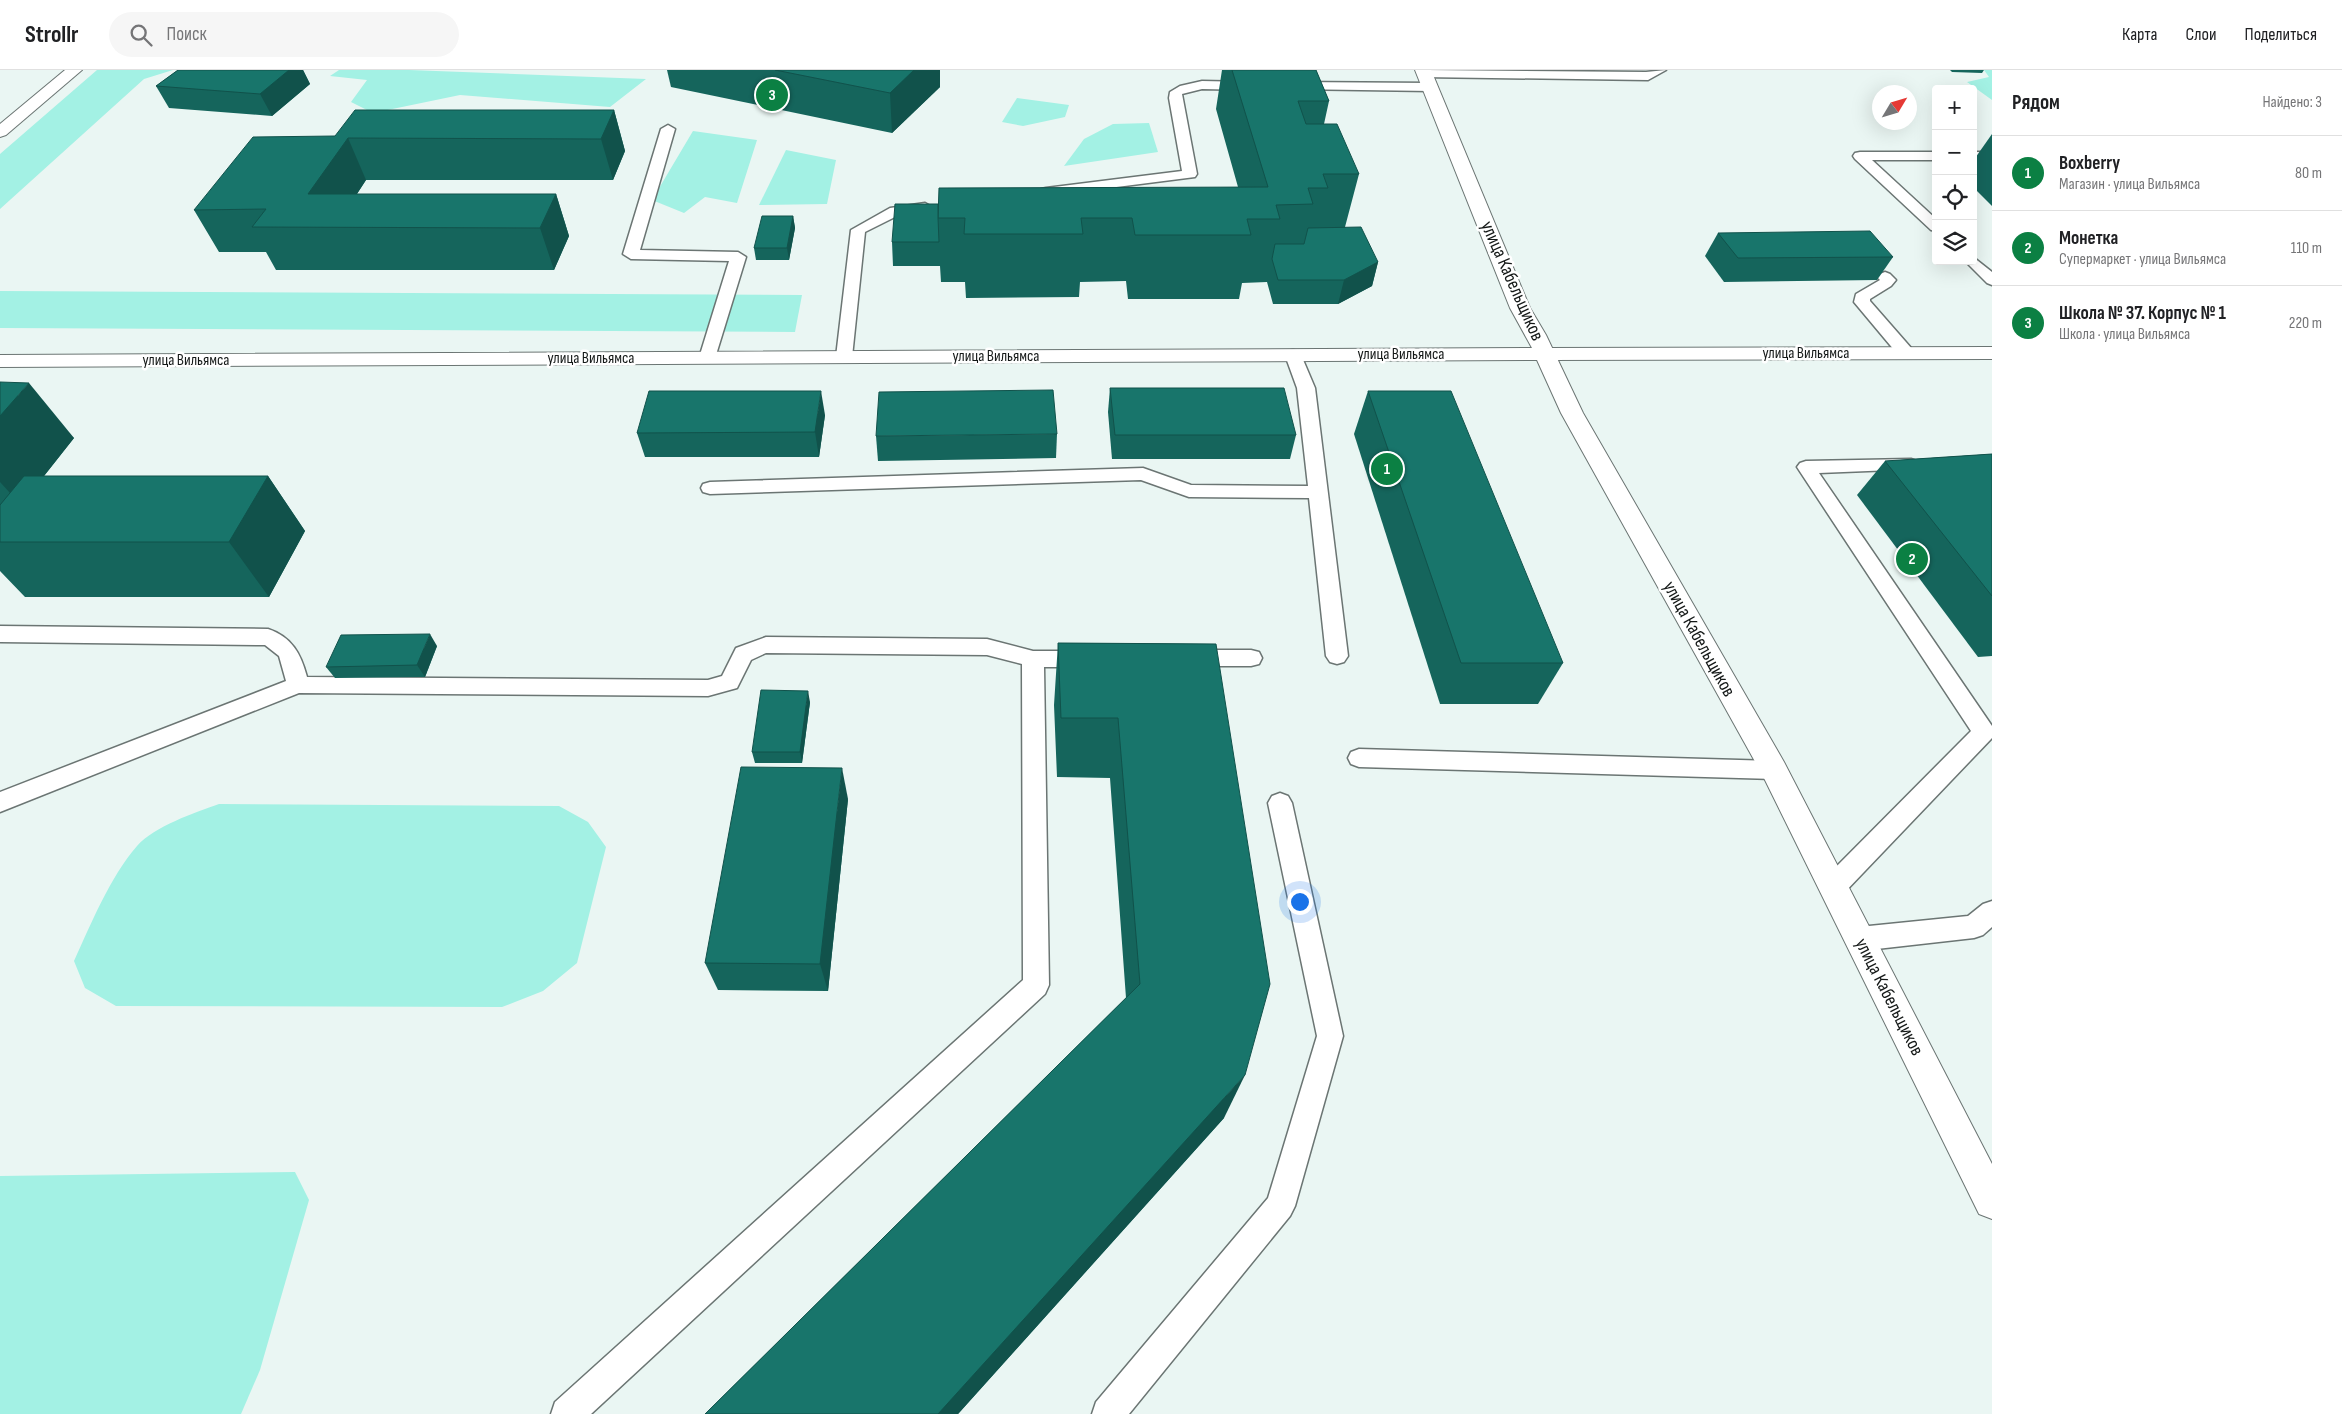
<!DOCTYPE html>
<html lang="ru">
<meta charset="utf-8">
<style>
:root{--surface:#fff;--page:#f6f6f6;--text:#202124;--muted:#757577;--line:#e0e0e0;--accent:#0b8043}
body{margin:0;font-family:"Sofia Sans Condensed",sans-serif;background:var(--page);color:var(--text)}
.controls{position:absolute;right:15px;top:15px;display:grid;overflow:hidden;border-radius:5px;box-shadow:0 5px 20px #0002}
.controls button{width:45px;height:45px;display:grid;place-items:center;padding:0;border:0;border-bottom:1px solid var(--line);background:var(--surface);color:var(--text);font:25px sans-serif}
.compass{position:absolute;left:1872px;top:15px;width:45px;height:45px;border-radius:50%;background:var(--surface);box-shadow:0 5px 20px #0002;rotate:52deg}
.you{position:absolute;left:1299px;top:831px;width:18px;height:18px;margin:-12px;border:4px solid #fff;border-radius:50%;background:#1a73e8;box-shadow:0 0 0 8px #1a73e833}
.badge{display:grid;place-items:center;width:32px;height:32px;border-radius:50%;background:var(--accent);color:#fff;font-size:16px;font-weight:700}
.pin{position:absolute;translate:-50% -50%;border:2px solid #fff;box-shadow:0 1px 5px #0006}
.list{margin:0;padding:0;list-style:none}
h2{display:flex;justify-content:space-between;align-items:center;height:65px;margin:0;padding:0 20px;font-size:21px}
h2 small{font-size:16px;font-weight:400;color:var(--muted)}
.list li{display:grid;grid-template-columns:32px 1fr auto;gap:15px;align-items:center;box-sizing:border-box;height:75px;padding:0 20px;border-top:1px solid var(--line)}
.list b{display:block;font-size:19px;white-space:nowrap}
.list p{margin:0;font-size:16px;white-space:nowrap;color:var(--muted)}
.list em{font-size:16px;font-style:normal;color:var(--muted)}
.icon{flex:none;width:28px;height:28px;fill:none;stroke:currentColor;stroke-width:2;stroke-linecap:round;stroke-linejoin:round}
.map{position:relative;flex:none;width:1992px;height:1344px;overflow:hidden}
header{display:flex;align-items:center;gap:30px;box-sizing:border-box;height:70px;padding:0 25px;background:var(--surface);border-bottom:1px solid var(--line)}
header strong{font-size:24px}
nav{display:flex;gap:28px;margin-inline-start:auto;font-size:18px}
.search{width:350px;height:45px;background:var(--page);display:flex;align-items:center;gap:12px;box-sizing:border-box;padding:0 18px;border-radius:28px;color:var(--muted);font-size:19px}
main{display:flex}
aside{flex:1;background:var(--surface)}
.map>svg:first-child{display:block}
</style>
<header>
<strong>Strollr</strong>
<div class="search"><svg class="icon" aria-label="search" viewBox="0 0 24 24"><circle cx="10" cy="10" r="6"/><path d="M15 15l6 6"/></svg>Поиск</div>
<nav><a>Карта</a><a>Слои</a><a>Поделиться</a></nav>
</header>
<main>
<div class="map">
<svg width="1992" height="1344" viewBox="0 0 1992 1344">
<rect width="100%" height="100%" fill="#eaf6f3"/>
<g fill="#a3f1e4">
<polygon points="97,0 173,0 144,9 0,139 0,84"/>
<polygon points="339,0 409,0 646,9 610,37 460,25 373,43 351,32 367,10 330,6"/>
<polygon points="1984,0 1992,0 1992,30 1967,12 1989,7"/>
<polygon points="1017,28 1069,35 1065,47 1023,56 1002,52"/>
<polygon points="1149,53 1158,82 1064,96 1084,69 1113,54"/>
<polygon points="693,61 757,70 737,133 705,127 684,143 652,130"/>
<polygon points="786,80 836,90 827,134 759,135"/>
<polygon points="0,221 802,225 795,262 0,258"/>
<path d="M219 734 559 736 588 752 606 777 577 893 543 921 502 937 116 936 85 918 74 891C91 854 110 807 137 776 155 756 194 743 219 734Z"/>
<polygon points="295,1102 309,1130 260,1300 241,1344 0,1344 0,1106"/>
</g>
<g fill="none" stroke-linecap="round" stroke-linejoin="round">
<defs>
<g id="lane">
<polygon points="1425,0 1646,2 1666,0 1648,10 1421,7 1419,4"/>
<polygon points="1202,11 1249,12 1255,16 1249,20 1202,19 1182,24 1197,104 1195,107 1046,126 1041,125 1039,122 1041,119 1046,118 1182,101 1169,28 1170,22 1180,16"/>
<polygon points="1294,12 1431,13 1437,17 1431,21 1290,19 1288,16"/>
<polygon points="668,55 675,59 640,180 738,182 746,187 715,288 713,292 701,292 699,288 729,191 631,189 623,184 661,59"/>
<polygon points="1860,82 1936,82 1936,90 1872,90 1936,149 1936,161 1931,160 1855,89 1853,86 1855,83"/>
<rect x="1973" y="82" width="19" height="8"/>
<polygon points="925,133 932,137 930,140 899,145 865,162 852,287 850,291 838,291 836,287 851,160 890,138"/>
<polygon points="1973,187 1992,202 1992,215 1987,213 1965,191 1973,191"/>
<polygon points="1885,202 1890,204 1896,210 1891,216 1870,229 1870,231 1912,279 1914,283 1912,287 1900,287 1854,232 1856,224 1880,210 1877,207 1880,204"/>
<polygon points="1293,280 1299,281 1301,285 1315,318 1348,586 1344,592 1337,594 1330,592 1326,586 1309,428 1189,427 1141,410 710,424 703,422 701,418 703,414 710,412 1143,398 1191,415 1308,416 1297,318 1285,285 1287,281"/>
<polygon points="1911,389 1917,391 1920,395 1917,399 1819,403 1992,656 1992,668 1842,825 1833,828 1824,825 1821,817 1824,809 1971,661 1797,397 1800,393 1806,391"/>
<path d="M0 556 268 559C292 567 301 584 307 607L708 610 722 606 736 578 766 567 987 569 1033 581H1088L1096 583 1099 589 1096 595 1088 597H1044L1049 915 1045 924 591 1344H551L555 1332 1023 910 1022 594 987 585 766 583 751 590 737 618 708 626 299 623 0 742V722L286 611 279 586 265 575 0 572Z"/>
<polygon points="1187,580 1251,580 1259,582 1262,588 1259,594 1251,596 1187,596 1179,594 1176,588 1179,582"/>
<polygon points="1359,679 1774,691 1782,693 1785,700 1782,707 1774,709 1359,697 1351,694 1348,688 1351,682"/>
<polygon points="1280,723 1288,726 1292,733 1343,966 1295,1136 1290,1146 1129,1344 1092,1344 1096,1332 1268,1128 1317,966 1268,733 1272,726"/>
<polygon points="1992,831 1992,857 1983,865 1974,868 1859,881 1850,877 1846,869 1850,861 1859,857 1968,846 1983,834"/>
</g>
<g id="street">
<polygon points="65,0 82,0 6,65 0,67 0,54"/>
<polygon points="1415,0 1431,0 1530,238 1546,265 1583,343 1784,692 1992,1094 1992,1149 1979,1144 1763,706 1561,343 1537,290 0,297 0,285 1532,278 1510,238"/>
</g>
<polygon id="secondary" points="1992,277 1992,289 1545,290 1538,288 1535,284 1538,280 1545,278"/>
</defs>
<use href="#lane" stroke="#6b7573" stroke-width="3"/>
<use href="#street" stroke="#6b7573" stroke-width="2"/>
<use href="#secondary" stroke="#6b7573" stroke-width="2"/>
<use href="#lane" fill="#fff" fill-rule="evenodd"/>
<use href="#street" fill="#fff" fill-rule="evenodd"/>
<use href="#secondary" fill="#fff" fill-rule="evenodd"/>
</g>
<g fill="#15655c">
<polygon points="178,0 303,0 310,14 272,46 169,38 156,16"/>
<polygon points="667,0 940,0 940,17 892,63 671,17"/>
<polygon points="1222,0 1316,0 1329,31 1324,54 1359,104 1345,157 1378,192 1372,216 1338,234 1273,234 1267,212 1242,213 1239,229 1128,229 1126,211 1080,212 1079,227 966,228 965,212 941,212 940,196 893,196 892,172 938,134 1238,117 1216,39"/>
<polygon points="1950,0 1984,0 1982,3 1952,2"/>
<polygon points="614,40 625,81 613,110 366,110 357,124 556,124 569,166 554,200 276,200 266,182 219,182 194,140 335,66"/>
<polygon points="1992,64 1992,136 1973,117 1973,91"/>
<polygon points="793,146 795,158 789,190 756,190 754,178"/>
<polygon points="1718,163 1893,187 1877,210 1724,212 1705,186"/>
<polygon points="0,312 74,368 44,406 268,406 305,461 269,527 25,527 0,501"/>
<polygon points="1110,318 1296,365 1290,389 1112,389 1108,342"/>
<polygon points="1368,321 1563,593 1538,634 1440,634 1354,364"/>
<polygon points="825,345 819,387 645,387 637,363"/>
<polygon points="1057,364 1056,388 878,391 876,366"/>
<polygon points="1992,384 1992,586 1978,587 1857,425 1885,391"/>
<polygon points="1058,573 1216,574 1224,1048 958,1344 705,1344 1126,928 1110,708 1057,707 1054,635"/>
<polygon points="437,576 425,607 335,608 326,597"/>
<polygon points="810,632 802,693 755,693 752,682"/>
<polygon points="848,729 828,921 718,920 705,893"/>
</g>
<g fill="#11524b">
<polygon points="289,0 303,0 310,14 272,46 260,24"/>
<polygon points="914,0 940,0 940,17 892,63 890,23"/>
<polygon points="614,40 625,81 613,110 601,69"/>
<polygon points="348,68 366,110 335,157 308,124"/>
<polygon points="556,124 569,166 554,200 540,158"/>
<polygon points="793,146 795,158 789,190 787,178"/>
<polygon points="1378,192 1372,216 1338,234 1344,210"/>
<polygon points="29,313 74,368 21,435 0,412 0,346"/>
<polygon points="821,321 825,345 819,387 815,362"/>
<polygon points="268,406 305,461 269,527 229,472"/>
<polygon points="430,564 437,576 425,607 417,595"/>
<polygon points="808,621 810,632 802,693 800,682"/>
<polygon points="842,698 848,729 828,921 820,894"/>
<polygon points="1245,1005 1224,1048 958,1344 938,1344"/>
</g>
<g fill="#18756b" stroke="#11524b">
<polygon points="178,0 289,0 260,24 156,16"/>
<polygon points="775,0 914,0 890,23"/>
<polygon points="1232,0 1316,0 1329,31 1298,31 1306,54 1337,54 1359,104 1323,104 1328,118 1308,118 1313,134 1276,135 1280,149 1247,149 1251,165 1135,165 1132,148 1081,148 1083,164 964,164 965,148 938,148 939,118 1268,117"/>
<polygon points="355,40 614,40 601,69 348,68 308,124 556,124 540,158 252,157 266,139 194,140 253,67 335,66"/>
<polygon points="895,134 938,134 938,148 939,172 892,172"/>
<polygon points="762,146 793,146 787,178 754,178"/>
<polygon points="1361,157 1378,192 1344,210 1278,210 1272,189 1275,174 1304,174 1308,158"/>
<polygon points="1870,161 1893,187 1738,188 1718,163"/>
<polygon points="0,312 29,313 0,346"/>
<polygon points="1110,318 1284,318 1296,365 1115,365"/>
<polygon points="1053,320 1057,364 876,366 879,322"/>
<polygon points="649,321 821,321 815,362 637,363"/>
<polygon points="1368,321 1451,321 1563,593 1461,593"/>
<polygon points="1992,384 1992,526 1885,391"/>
<polygon points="24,406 268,406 229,472 0,472 0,435"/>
<polygon points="430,564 417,595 326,597 341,565"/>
<polygon points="1058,573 1216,574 1270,914 1245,1005 938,1344 705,1344 1140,914 1118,648 1061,648"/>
<polygon points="761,620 808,621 800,682 752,682"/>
<polygon points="741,697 842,698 820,894 705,893"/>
</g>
<g text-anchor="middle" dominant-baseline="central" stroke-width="5" stroke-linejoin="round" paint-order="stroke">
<g font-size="16" fill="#141817" stroke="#fff">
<text x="1806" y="283">улица Вильямса</text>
<text x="1401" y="284">улица Вильямса</text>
<text x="996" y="286">улица Вильямса</text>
<text x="591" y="288">улица Вильямса</text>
<text x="186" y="290">улица Вильямса</text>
</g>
<g font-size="19" fill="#141817" stroke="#fff">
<text transform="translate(1512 211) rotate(66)">улица Кабельщиков</text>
<text transform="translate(1699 569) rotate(61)">улица Кабельщиков</text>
<text transform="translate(1889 927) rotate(63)">улица Кабельщиков</text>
</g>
</g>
</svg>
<div class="controls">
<button>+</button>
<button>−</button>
<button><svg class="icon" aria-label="locate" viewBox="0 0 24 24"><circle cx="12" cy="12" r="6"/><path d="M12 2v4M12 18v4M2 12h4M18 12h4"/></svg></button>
<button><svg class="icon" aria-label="layers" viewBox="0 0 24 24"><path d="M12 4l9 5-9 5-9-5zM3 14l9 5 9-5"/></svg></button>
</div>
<svg class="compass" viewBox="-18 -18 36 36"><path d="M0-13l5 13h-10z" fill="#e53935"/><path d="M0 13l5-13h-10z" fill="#757577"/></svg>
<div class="you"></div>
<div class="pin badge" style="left:1387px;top:399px">1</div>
<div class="pin badge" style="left:1912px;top:489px">2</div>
<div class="pin badge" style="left:772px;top:25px">3</div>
</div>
<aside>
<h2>Рядом<small>Найдено: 3</small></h2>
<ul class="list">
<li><span class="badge">1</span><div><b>Boxberry</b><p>Магазин · улица Вильямса</p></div><em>80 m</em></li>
<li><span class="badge">2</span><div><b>Монетка</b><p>Супермаркет · улица Вильямса</p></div><em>110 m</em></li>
<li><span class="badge">3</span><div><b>Школа № 37. Корпус № 1</b><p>Школа · улица Вильямса</p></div><em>220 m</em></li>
</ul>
</aside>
</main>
